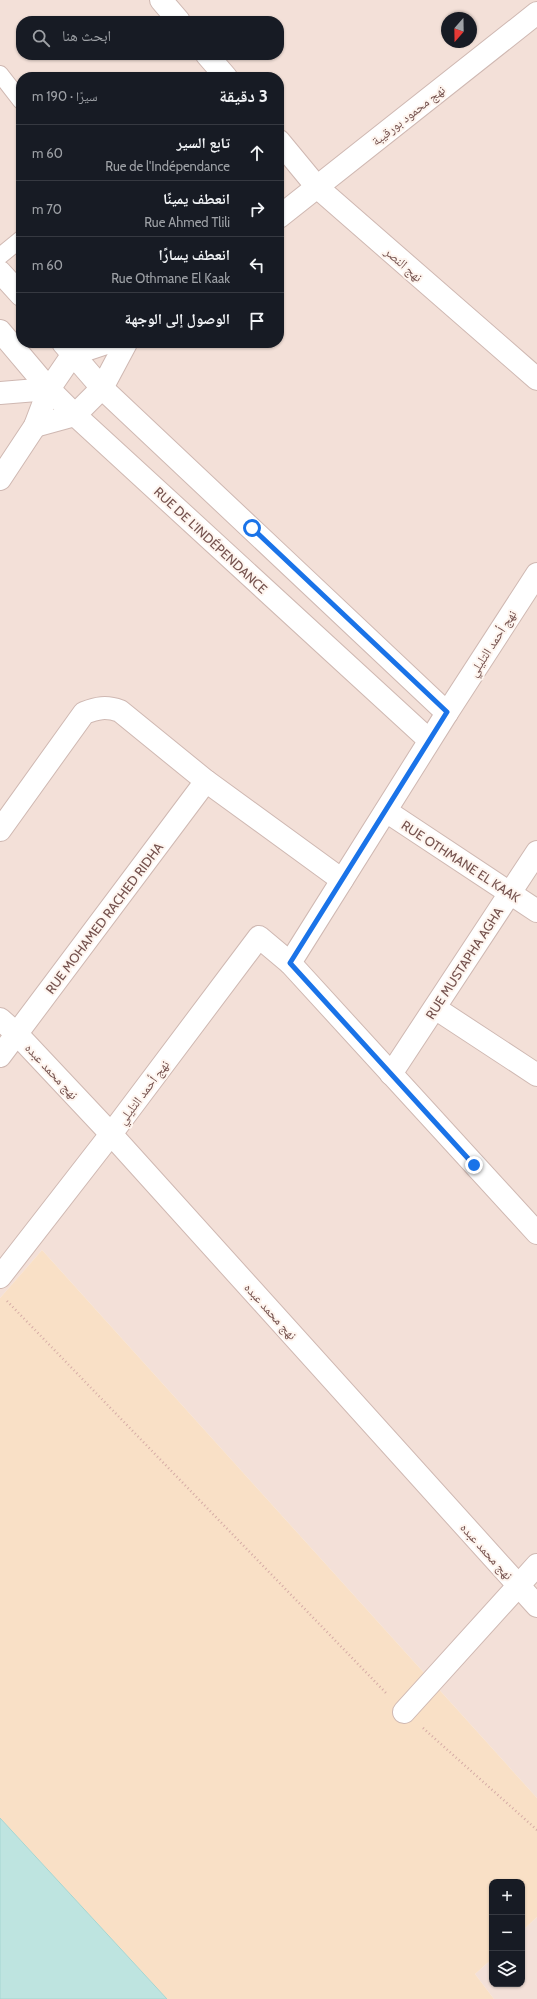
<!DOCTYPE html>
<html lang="ar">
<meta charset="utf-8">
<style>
:root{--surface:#171b24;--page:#20242c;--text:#f1f3f6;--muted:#9ea1a6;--line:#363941}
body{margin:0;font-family:Cabin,"Noto Naskh Arabic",sans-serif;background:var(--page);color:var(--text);direction:rtl}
.controls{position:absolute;right:12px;bottom:12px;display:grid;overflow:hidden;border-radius:8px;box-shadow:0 1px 3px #0004}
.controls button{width:36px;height:36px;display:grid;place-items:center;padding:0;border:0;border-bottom:1px solid var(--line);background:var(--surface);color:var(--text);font:20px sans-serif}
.compass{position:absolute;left:441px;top:12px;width:36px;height:36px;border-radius:50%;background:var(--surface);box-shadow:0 1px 3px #0004;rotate:200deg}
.stop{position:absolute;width:12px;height:12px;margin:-9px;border:3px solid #1a73e8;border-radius:50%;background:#fff}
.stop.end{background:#1a73e8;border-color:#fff;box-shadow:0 1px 4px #0008}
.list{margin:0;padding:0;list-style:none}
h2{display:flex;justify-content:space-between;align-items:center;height:52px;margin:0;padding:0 16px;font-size:17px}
h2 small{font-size:13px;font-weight:400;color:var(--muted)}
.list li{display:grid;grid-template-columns:26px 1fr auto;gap:12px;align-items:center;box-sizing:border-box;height:56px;padding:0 16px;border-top:1px solid var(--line)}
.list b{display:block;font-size:15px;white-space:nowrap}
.list p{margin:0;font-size:13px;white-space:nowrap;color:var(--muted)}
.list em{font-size:13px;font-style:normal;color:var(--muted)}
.icon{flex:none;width:22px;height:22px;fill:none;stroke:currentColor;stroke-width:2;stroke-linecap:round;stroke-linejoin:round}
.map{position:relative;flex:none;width:537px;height:1999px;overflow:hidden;direction:ltr}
.search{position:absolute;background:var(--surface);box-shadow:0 1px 3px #0004;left:16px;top:16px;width:268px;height:44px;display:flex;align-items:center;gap:10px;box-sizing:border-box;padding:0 14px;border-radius:16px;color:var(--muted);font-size:15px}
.panel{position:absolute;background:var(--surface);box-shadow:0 1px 3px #0004;left:16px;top:72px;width:268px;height:276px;border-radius:16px;direction:rtl}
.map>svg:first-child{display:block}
</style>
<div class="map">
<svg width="537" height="1999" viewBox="0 0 537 1999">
<rect width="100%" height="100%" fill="#fbf0e9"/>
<g fill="#f3e0d8" fill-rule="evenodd">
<path d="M0 0H537V1798L42 1250 0 1298ZM447 18H471V42H447ZM21 21H279V55H21ZM21 77H279V343H21Z"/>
<polygon points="537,1917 537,1999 494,1999 475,1974 492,1959 492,1984 522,1984 522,1931"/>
</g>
<polygon fill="#f9e0c6" points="42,1250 537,1798 537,1917 522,1931 522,1882 492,1882 492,1959 475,1974 494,1999 167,1999 0,1818 0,1298"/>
<polygon fill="#bee4e0" stroke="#a5d6d1" points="0,1818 167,1999 0,1999"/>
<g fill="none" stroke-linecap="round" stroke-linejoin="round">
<defs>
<g id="service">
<polyline points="0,74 21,101"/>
<polyline points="0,256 21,239"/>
</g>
<g id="minor">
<polyline points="161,0 179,21"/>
<polyline points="207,55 226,77"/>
<polyline points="279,141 317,187 537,379"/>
<polyline points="279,217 537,13"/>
<polyline points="0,393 49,389"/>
<polyline points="35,426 75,415 102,388 126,343"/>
<polyline points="0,479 35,426 49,389 73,354 106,343"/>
<polyline points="447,713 537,574"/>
<polyline points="386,811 537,911"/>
<path d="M0 830 84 713C97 708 106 706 120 711L206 781 342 880"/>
<polyline points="435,1008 537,1075"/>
<polyline points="0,1019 17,1034 111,1134 537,1606"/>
<polyline points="0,1056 206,781"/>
<polyline points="391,1074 537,852"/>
<polyline points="0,1277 111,1134 259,937 290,963"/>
<polyline points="404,1712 537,1565"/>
</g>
<g id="tertiary">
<polyline points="0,272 21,295"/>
<polyline points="0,331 49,389 75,415 429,740"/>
<polyline points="63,343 102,388 447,713 290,963 537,1233"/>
</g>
</defs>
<use href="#service" stroke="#cfb8b2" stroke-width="18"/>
<use href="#minor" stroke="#cfb8b2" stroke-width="24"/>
<use href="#tertiary" stroke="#cfb8b2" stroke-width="24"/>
<g stroke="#d5aba5" stroke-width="2.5" stroke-dasharray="1 3" stroke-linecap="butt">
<polyline points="7,1301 386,1693"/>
<polyline points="423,1728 537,1830"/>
</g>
<use href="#service" stroke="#fff" stroke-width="16"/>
<use href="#minor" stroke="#fff" stroke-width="22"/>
<use href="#tertiary" stroke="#fff" stroke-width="22"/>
</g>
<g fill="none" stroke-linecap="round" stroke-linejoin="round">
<polyline stroke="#1a73e8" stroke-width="5" points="252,528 447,712 290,963 474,1165"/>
</g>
<g text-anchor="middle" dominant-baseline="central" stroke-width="4" stroke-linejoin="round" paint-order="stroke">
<g font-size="13" fill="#75524e" stroke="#fef5ef">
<text transform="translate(408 115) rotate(-38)">نهج محمود بورقيبة</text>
<text transform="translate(404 264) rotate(41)">نهج النصر</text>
<text transform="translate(211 540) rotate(43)">RUE DE L'INDÉPENDANCE</text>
<text transform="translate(492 643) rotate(-57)">نهج أحمد التليلي</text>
<text transform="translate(461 861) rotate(33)">RUE OTHMANE EL KAAK</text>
<text transform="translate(104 918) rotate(-53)">RUE MOHAMED RACHED RIDHA</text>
<text transform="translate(464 963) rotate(-57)">RUE MUSTAPHA AGHA</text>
<text transform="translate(52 1071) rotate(47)">نهج محمد عبده</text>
<text transform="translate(143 1092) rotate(-53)">نهج أحمد التليلي</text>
<text transform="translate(271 1311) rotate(48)">نهج محمد عبده</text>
<text transform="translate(487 1551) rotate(48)">نهج محمد عبده</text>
</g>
</g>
</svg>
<div class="controls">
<button>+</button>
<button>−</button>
<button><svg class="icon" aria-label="layers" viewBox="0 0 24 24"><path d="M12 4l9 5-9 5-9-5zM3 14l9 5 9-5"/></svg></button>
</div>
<svg class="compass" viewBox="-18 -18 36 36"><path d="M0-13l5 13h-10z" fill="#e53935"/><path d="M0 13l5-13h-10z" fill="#9ea1a6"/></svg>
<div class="stop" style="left:252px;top:528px"></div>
<div class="stop end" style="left:474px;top:1165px"></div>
<div class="search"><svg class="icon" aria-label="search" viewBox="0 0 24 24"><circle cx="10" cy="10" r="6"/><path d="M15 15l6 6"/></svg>ابحث هنا</div>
<section class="panel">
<h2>3 دقيقة<small>سيرًا · 190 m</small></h2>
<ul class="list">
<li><svg class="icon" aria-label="ahead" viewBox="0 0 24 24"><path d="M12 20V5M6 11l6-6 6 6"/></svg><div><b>تابع السير</b><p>Rue de l'Indépendance</p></div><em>60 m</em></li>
<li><svg class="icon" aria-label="right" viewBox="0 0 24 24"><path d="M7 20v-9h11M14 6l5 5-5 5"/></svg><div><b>انعطف يمينًا</b><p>Rue Ahmed Tlili</p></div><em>70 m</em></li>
<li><svg class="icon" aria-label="left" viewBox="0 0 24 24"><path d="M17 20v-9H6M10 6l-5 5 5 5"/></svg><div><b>انعطف يسارًا</b><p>Rue Othmane El Kaak</p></div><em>60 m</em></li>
<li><svg class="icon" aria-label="arrive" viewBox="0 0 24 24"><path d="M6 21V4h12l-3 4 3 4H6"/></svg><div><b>الوصول إلى الوجهة</b></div></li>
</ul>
</section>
</div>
